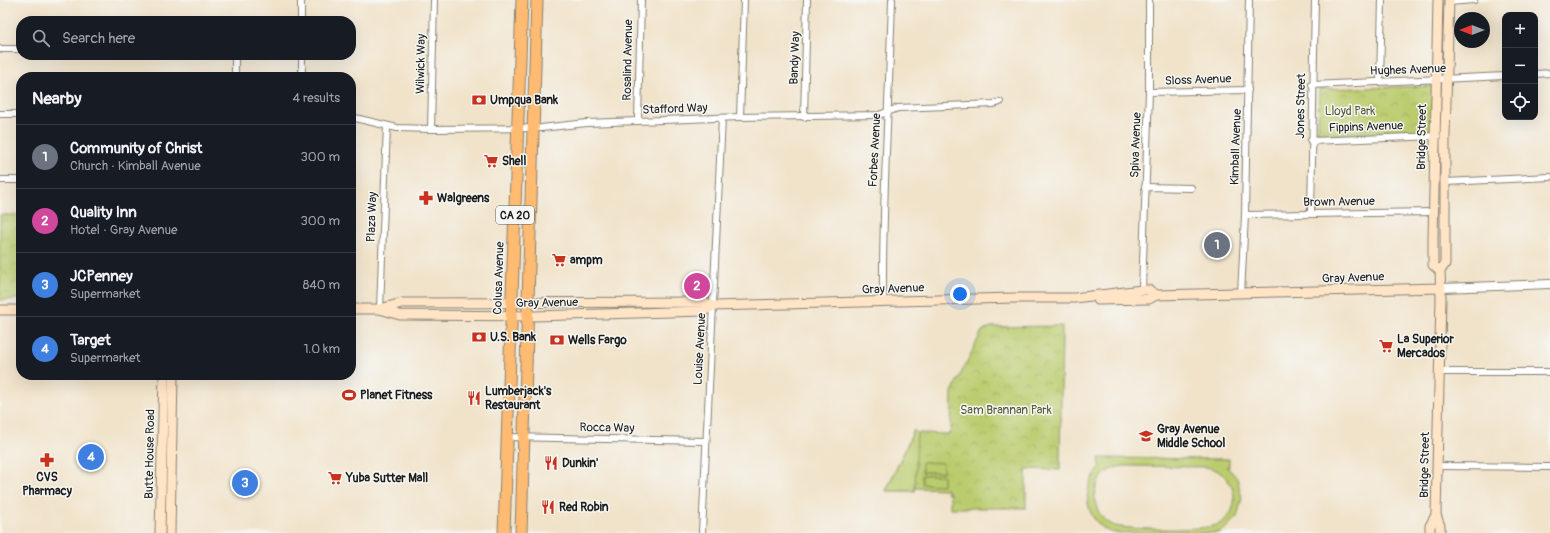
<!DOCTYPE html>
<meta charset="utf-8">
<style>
:root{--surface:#171b24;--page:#242831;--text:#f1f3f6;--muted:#9ea1a6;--line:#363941;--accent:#d93025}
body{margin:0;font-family:Pangolin,sans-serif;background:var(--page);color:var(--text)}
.controls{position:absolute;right:12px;top:12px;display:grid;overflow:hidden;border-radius:8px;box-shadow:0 4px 16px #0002}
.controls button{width:36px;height:36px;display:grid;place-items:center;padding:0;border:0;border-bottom:1px solid var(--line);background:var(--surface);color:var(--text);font:20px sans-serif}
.compass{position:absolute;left:1454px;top:12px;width:36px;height:36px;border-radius:50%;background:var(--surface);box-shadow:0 4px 16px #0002;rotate:270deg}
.you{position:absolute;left:960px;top:294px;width:14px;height:14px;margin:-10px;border:3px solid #fff;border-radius:50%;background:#1a73e8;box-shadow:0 0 0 6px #1a73e833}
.badge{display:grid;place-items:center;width:26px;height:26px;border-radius:50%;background:var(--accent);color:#fff;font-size:13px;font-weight:700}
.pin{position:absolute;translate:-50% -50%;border:2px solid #fff;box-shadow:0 1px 4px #0006}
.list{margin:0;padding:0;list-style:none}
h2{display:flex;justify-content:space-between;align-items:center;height:52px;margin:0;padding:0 16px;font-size:17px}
h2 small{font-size:13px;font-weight:400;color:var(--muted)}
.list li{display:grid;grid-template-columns:26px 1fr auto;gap:12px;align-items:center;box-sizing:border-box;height:64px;padding:0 16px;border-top:1px solid var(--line)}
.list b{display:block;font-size:15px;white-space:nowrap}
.list p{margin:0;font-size:13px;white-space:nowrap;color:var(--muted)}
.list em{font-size:13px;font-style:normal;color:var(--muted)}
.icon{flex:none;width:22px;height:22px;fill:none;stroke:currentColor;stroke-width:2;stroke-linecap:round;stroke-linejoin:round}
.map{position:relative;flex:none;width:1550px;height:533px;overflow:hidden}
.search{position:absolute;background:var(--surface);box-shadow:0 4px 16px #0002;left:16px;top:16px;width:340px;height:44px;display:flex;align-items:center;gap:10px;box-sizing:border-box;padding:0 14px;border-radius:16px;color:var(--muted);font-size:15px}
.panel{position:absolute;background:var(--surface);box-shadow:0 4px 16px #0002;left:16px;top:72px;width:340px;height:308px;border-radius:16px}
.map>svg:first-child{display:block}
</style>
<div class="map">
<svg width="1550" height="533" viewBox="0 0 1550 533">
<defs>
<pattern id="park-crowns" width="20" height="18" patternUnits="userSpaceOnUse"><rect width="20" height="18" fill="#bbcc6e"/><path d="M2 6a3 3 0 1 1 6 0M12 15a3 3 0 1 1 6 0" fill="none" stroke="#a0af5f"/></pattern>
</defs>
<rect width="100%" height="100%" fill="#f6f6f2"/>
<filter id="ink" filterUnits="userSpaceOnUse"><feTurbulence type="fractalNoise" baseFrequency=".025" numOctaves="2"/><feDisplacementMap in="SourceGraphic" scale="8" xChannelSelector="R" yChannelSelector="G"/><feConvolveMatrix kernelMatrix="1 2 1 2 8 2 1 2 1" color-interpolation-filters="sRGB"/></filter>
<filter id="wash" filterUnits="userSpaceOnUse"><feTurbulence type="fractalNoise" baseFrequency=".012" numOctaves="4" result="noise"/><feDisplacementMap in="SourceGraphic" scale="16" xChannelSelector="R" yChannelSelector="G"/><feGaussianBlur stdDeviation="0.9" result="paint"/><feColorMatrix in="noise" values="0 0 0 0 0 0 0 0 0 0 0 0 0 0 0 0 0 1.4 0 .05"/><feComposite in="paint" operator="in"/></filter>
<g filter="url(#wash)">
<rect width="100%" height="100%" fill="#f1e3ca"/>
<g fill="url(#park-crowns)" stroke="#6c7445">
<polygon points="1438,86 1437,130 1318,135 1319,89"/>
<polygon points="0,215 21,215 21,299 0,300"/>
<polygon points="1062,326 1060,470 1026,469 1026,508 950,508 950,493 947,493 947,489 916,488 915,491 886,491 914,430 917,433 949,434 951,429 952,392 982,331 991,327"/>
</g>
<g fill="#bbcc6e" stroke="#6c7445" fill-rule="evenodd">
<polygon points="914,430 917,433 915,491 886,491"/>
<path d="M1099 458 1229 459V467H1227L1237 478 1242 498 1237 517 1223 531 1218 533H1112C1084 521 1079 486 1102 466H1099ZM1125 466 1204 467C1233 469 1247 508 1219 524 1207 531 1130 530 1115 526 1084 513 1090 468 1125 466Z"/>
<polygon points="922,462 943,463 943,472 922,472"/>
<polygon points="922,475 943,475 943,485 922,484"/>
</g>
</g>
<g filter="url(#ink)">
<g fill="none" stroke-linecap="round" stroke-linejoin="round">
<defs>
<g id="minor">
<polyline points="301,0 301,21"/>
<polyline points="1449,2 1474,0"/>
<polyline points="0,49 21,49"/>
<polyline points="235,55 235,77"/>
<polyline points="302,55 302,77"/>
<polyline points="1535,74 1550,73"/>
<polyline points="1380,81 1382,0"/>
<polyline points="1312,85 1505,76"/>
<polyline points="1149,92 1248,90"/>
<polyline points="0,114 21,114"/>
<polyline points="351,117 397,128 431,129 541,128 587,123 740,117 879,115 898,108 994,104 1000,102"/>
<polyline points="740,117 744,0"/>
<polyline points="804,117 807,0"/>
<polyline points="638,121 641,0"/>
<polyline points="431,129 434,0"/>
<polyline points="1311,141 1437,136"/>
<polyline points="0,180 21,180"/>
<polyline points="1445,182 1550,177"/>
<polyline points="1145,187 1191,188"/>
<polyline points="1311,213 1315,0"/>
<polyline points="1245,215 1433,212"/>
<polyline points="1142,290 1149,92 1149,0"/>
<polyline points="1241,294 1245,215 1249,0"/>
<path d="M883 302C882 201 889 101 892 0"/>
<polyline points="380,309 387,126"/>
<polyline points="1439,372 1550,372"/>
<polyline points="508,437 705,441"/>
<polyline points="1437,466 1550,467"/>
<polyline points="702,533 722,118"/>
</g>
<polyline id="tertiary" points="1441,288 1550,284"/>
<g id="secondary">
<polyline points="1438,0 1433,238 1433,265 1440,271"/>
<polyline points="1098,300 1149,299 1156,295 1441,288"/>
<polyline points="351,309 380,309 400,315 534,316 704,311 713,306"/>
<polyline points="380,309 402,303 704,302 713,306 1014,298 1074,298 1142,290 1149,290 1156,295"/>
<polyline points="0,310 21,310"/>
<polyline points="160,533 164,375"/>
<polyline points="170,533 173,375"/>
<polyline points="1430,533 1430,526 1436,515"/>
<polyline points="1440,533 1440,526 1436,515 1441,298 1440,271 1445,264 1445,135 1449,0"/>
</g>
<g id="trunk">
<polyline points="504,533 522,0"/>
<polyline points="521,533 537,0"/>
</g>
</defs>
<use href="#minor" stroke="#868073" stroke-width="8"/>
<use href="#tertiary" stroke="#868073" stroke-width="10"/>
<use href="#secondary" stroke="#868073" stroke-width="11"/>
<use href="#trunk" stroke="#868073" stroke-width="13"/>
<use href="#minor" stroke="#fff" stroke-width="6"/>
<use href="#tertiary" stroke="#fff" stroke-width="8"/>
<use href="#secondary" stroke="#ffe4c6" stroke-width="9"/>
<use href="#trunk" stroke="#ffbb71" stroke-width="11"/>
</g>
</g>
<defs>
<symbol id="bank-bare" viewBox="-9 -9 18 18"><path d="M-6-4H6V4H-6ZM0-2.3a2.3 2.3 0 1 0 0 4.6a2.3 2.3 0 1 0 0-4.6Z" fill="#c8321e" stroke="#f6f6f2" stroke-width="2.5" paint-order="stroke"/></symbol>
<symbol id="supermarket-bare" viewBox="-9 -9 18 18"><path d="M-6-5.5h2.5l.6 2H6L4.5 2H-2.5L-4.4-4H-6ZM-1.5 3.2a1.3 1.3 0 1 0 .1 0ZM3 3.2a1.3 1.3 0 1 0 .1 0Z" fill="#c8321e" stroke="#f6f6f2" stroke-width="2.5" paint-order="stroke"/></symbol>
<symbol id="pharmacy-bare" viewBox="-9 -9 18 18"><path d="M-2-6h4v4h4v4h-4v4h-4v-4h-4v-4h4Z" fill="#c8321e" stroke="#f6f6f2" stroke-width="2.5" paint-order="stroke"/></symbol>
<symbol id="stadium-bare" viewBox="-9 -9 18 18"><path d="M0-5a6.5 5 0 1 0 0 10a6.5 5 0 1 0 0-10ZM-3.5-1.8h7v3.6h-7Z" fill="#c8321e" stroke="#f6f6f2" stroke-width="2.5" paint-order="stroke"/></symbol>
<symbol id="restaurant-bare" viewBox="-9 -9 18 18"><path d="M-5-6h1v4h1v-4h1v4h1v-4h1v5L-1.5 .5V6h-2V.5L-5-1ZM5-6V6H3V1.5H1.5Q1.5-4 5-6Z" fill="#c8321e" stroke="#f6f6f2" stroke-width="2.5" paint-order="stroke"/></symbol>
<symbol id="school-bare" viewBox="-9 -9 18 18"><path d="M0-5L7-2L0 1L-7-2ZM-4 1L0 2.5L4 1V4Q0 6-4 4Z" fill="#c8321e" stroke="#f6f6f2" stroke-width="2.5" paint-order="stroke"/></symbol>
</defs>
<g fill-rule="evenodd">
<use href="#bank-bare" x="469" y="90" width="20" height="20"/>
<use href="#supermarket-bare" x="481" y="151" width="20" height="20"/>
<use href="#pharmacy-bare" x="416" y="188" width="20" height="20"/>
<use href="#supermarket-bare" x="549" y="250" width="20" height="20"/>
<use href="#bank-bare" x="469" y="327" width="20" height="20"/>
<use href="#bank-bare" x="547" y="330" width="20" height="20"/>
<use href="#supermarket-bare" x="1376" y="336" width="20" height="20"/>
<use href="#stadium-bare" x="339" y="385" width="20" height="20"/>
<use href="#restaurant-bare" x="464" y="388" width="20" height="20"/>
<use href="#school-bare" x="1136" y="426" width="20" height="20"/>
<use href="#pharmacy-bare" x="37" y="450" width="20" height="20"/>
<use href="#restaurant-bare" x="541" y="453" width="20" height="20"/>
<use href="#supermarket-bare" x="325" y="468" width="20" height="20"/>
<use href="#restaurant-bare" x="538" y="497" width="20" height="20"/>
</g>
<g text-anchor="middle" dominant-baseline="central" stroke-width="3" stroke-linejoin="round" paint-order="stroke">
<rect fill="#f6f6f2" stroke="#5d5d5c" stroke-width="1" x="496" y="206" width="38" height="18" rx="3"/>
<g font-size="11" font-weight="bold" fill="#1c1c1c">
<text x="515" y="215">CA 20</text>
</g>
<g font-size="12" fill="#1c1c1c" stroke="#f6f6f2">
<text transform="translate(795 58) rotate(-88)">Bandy Way</text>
<text transform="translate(628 60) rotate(-89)">Rosalind Avenue</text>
<text transform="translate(421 64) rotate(-89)">Wilwick Way</text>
<text transform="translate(1408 70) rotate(-2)">Hughes Avenue</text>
<text transform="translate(1198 80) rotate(-2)">Sloss Avenue</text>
<text transform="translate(1301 106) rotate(-89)">Jones Street</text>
<text transform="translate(675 109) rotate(-2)">Stafford Way</text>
<text transform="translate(1366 127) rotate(-2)">Fippins Avenue</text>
<text transform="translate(1422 137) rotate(-89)">Bridge Street</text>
<text transform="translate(1136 145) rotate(-88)">Spiva Avenue</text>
<text transform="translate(1236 147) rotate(-88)">Kimball Avenue</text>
<text transform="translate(875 150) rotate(-87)">Forbes Avenue</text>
<text transform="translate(1339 202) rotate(-1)">Brown Avenue</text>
<text transform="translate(372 217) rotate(-88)">Plaza Way</text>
<text transform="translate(499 278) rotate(-88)">Colusa Avenue</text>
<text transform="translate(1353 278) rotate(-2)">Gray Avenue</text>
<text transform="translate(893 289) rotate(-2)">Gray Avenue</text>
<text transform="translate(547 303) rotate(-1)">Gray Avenue</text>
<text transform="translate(700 349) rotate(-87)">Louise Avenue</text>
<text transform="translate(607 428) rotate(1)">Rocca Way</text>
<text transform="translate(150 454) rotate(-89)">Butte House Road</text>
<text transform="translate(1425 465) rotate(-89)">Bridge Street</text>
</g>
<g font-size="12" font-weight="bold" fill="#1c1c1c" stroke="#f6f6f2" text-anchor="start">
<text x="490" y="100">Umpqua Bank</text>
<text x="502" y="161">Shell</text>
<text x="437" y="198">Walgreens</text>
<text x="570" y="260">ampm</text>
<text x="490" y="337">U.S. Bank</text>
<text x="1397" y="339">La Superior<tspan x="1397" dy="14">Mercados</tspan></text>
<text x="568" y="340">Wells Fargo</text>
<text x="485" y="391">Lumberjack's<tspan x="485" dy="14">Restaurant</tspan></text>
<text x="360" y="395">Planet Fitness</text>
<text x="1157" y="429">Gray Avenue<tspan x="1157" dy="14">Middle School</tspan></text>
<text x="562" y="463">Dunkin'</text>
<text x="47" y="477" text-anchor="middle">CVS<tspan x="47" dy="14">Pharmacy</tspan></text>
<text x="346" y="478">Yuba Sutter Mall</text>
<text x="559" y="507">Red Robin</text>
</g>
<g font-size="12" fill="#545a39" stroke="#f6f6f2">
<text x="1350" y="111">Lloyd Park</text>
<text x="1006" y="410">Sam Brannan Park</text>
</g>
</g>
</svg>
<div class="controls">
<button>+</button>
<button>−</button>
<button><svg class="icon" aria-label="locate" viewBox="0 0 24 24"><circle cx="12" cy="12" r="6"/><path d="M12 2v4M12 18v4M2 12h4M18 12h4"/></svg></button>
</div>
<svg class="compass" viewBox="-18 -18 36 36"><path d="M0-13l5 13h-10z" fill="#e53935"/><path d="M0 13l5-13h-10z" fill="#9ea1a6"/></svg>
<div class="you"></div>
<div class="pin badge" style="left:1217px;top:245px;background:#6b7280">1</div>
<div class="pin badge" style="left:697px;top:286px;background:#d1479c">2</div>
<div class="pin badge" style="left:245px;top:483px;background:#3f7fe0">3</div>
<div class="pin badge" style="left:91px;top:457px;background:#3f7fe0">4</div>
<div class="search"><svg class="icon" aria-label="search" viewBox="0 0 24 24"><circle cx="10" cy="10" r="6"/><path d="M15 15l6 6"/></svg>Search here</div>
<section class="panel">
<h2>Nearby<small>4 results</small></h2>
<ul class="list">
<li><span class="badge" style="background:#6b7280">1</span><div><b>Community of Christ</b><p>Church · Kimball Avenue</p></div><em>300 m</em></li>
<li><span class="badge" style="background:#d1479c">2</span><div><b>Quality Inn</b><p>Hotel · Gray Avenue</p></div><em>300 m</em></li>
<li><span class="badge" style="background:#3f7fe0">3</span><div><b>JCPenney</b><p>Supermarket</p></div><em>840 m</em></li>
<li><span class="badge" style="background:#3f7fe0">4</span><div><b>Target</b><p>Supermarket</p></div><em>1.0 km</em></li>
</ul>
</section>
</div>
